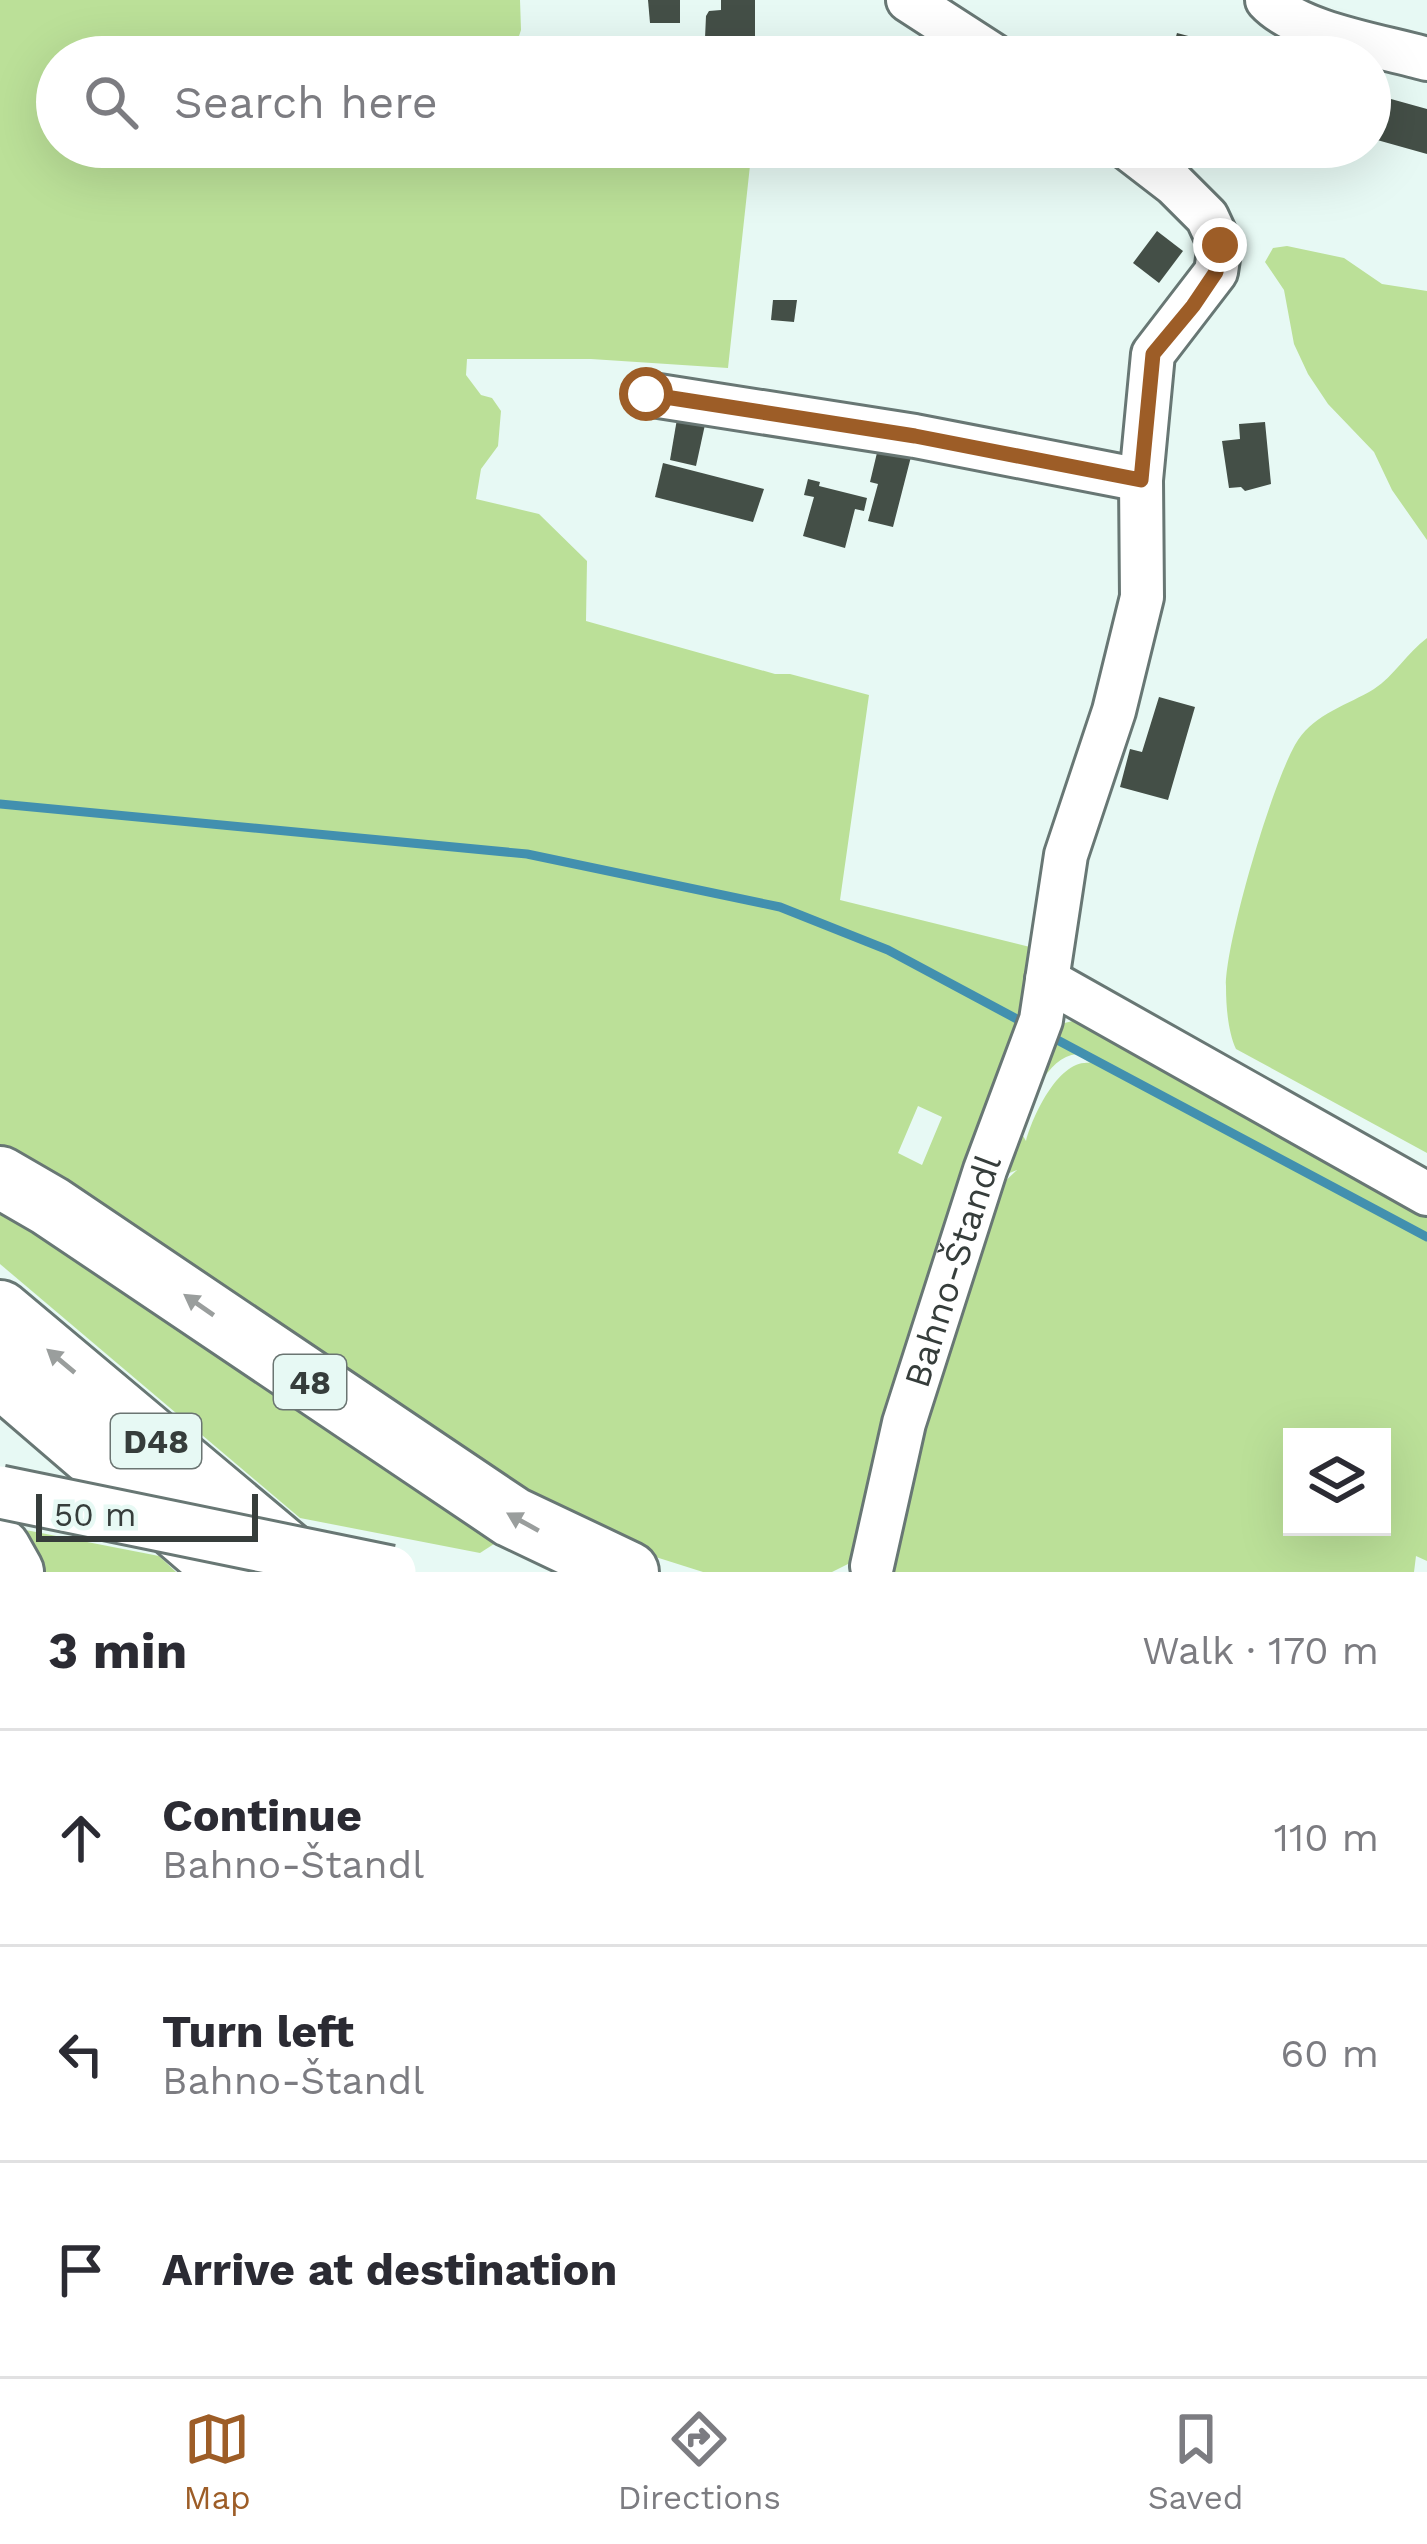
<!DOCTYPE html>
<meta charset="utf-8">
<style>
:root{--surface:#fff;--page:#f2f2f3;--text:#2b2b33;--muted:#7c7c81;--line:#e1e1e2;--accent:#9d5d27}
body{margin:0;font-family:"Work Sans",sans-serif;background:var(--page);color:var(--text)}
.controls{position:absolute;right:36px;bottom:36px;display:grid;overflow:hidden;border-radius:0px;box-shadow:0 12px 48px #0002}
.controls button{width:108px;height:108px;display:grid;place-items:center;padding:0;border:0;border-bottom:3px solid var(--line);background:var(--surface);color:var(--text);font:60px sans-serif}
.scale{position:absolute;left:36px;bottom:30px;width:222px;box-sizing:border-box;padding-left:12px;border:6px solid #363d3b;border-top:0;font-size:33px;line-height:42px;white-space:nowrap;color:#363d3b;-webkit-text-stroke:9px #e7f9f4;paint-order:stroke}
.stop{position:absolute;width:36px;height:36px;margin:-27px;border:9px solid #9d5d27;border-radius:50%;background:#fff}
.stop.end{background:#9d5d27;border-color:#fff;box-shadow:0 3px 12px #0008}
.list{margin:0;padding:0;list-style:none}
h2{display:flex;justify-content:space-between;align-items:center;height:156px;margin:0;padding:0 48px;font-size:51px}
h2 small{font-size:39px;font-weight:400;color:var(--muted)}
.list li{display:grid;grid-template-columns:78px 1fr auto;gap:36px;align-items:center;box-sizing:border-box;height:216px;padding:0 48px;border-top:3px solid var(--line)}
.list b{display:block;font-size:45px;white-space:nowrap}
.list p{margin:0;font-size:39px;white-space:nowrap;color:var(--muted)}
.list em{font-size:39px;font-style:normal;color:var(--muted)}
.icon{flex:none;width:66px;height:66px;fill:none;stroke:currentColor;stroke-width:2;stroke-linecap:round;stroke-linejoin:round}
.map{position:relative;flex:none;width:1427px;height:1572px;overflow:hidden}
.search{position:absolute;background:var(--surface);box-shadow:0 12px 48px #0002;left:36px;right:36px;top:36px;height:132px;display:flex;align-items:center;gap:30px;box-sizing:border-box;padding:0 42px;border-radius:66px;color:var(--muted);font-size:45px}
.sheet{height:804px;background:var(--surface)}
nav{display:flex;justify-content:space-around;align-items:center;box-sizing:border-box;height:168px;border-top:3px solid var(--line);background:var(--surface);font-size:33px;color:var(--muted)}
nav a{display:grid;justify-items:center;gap:6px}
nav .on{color:var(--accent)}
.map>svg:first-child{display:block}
</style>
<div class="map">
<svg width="1427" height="1572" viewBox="0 0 1427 1572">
<rect width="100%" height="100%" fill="#e7f9f4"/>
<g fill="#bbe098" fill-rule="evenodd">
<path d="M0 0H520L521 30 512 57H57V147H752L728 368 591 359H467L466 375 481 395 492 398 501 411 498 446 481 469 476 499 539 514 587 561 586 621 775 674H790L869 695 840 900 1038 949 1030 1017 852 1562 832 1572H703L643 1553 540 1506 0 1153ZM918 1106 942 1117 922 1165 898 1153Z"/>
<polygon points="1287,246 1344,258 1382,284 1427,291 1427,540 1392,490 1374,452 1328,404 1308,374 1294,344 1284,290 1265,262 1273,248"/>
<path d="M1427 638V1153L1236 1049C1228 1032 1226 1006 1226 987 1225 943 1274 776 1298 740 1316 713 1348 705 1374 689 1394 676 1407 653 1427 638Z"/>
<path d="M1077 1020 1427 1212V1561L1416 1556 1414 1572H880L931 1364 1001 1185 1017 1170 1002 1176 1052 1026ZM1077 1054 1090 1063C1059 1059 1033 1115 1026 1141L1019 1129C1030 1103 1046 1057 1077 1054ZM1292 1437H1382V1527H1292Z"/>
<polygon points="0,1211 497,1542 480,1553 300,1518 0,1264"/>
<polygon points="0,1525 159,1556 176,1572 24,1572"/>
</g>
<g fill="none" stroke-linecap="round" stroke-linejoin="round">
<g stroke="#4290af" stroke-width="9">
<polyline points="0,804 527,854 780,907 888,950 1028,1025"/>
<polyline points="1048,1035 1427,1237"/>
</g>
</g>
<g fill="#444f47">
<polygon points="648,0 680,0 680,23 650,23"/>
<polygon points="721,0 755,0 755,57 722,57 721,38 705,38 706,16 709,11 721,10"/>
<polygon points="1177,33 1249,52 1248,57 1170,57"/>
<polygon points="1391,99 1427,109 1427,154 1370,138 1374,100 1390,104"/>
<polygon points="1157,231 1183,251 1159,283 1133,263"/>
<polygon points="773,300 797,300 794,322 771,320"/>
<polygon points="678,413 706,420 696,466 670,460"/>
<polygon points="1265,422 1271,484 1245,491 1241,487 1229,488 1222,441 1240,439 1239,424"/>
<polygon points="881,436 914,445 893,527 868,521 878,484 870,482"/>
<polygon points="663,463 764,489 753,522 655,497"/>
<polygon points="808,479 820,482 819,486 867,498 864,511 855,509 845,548 803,536 814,497 804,495"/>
<polygon points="1159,697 1195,707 1168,800 1120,787 1130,749 1142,752"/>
</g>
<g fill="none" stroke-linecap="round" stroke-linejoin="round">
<defs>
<g id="minor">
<polyline points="908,0 996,57"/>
<path d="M1267 0C1298 34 1382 46 1427 59"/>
<polyline points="646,394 915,436 1141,480"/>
<polyline points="1047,980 1427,1194"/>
<path id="s1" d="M872 1566 904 1423 985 1170 1041 1020 1066 855 1114 711 1142 597 1141 480 1153 354 1216 272 1220 245 1207 217 1174 184 1126 147"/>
</g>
<g id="highway">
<polyline points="0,1177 50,1206 512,1517 628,1572"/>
<polyline points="0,1311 306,1568"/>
<polyline points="0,1376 228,1572"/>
<polyline points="0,1549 13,1572"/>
</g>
</defs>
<use href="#minor" stroke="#687774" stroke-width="48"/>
<use href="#highway" stroke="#687774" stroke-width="66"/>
<use href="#minor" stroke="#fff" stroke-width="42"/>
<use href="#highway" stroke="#fff" stroke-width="60"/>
<defs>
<polyline id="major-bridge" points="0,1492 390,1572"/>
</defs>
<use href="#major-bridge" stroke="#687774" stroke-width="57" stroke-linecap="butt"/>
<use href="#major-bridge" stroke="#fff" stroke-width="51"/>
</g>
<defs><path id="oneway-solid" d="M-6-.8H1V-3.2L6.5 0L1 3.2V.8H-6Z" transform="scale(3)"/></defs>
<g fill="#9a9e9d">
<use href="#oneway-solid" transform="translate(199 1305) rotate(-145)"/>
<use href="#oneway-solid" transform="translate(61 1361) rotate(-140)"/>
<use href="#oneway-solid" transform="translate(523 1522) rotate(-151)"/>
</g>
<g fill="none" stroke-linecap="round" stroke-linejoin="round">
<polyline stroke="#9d5d27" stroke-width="15" points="646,394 915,436 1141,480 1153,354 1193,306 1216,272 1220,245"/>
</g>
<g text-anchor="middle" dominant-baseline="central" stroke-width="12" stroke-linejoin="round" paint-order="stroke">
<g fill="#e7f9f4" stroke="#6b7572" stroke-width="3">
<rect x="274" y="1355" width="72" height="54" rx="9"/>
<rect x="111" y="1414" width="90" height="54" rx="9"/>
</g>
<g font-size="33" font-weight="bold" fill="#363d3b">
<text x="310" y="1382">48</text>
<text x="156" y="1441">D48</text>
</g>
<g font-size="36" fill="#363d3b" stroke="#e7f9f4">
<text stroke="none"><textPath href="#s1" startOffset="306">Bahno-Štandl</textPath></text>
</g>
</g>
</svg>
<div class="controls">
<button><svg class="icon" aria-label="layers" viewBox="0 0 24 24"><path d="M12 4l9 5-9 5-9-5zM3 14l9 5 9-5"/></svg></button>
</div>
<div class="scale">50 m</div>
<div class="stop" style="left:646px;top:394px"></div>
<div class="stop end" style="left:1220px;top:245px"></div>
<div class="search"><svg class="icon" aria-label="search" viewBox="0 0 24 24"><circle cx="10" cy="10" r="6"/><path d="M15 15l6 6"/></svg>Search here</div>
</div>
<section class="sheet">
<h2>3 min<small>Walk · 170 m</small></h2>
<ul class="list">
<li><svg class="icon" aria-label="ahead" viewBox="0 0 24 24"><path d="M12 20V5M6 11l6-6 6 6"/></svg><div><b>Continue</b><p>Bahno-Štandl</p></div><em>110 m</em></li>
<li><svg class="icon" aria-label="left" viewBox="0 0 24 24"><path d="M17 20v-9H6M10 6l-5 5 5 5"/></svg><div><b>Turn left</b><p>Bahno-Štandl</p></div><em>60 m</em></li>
<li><svg class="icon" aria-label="arrive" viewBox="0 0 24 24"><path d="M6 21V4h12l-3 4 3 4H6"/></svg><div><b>Arrive at destination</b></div></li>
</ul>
</section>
<nav>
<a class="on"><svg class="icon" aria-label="map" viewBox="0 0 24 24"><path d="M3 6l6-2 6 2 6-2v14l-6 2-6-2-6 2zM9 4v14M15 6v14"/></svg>Map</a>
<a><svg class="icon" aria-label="directions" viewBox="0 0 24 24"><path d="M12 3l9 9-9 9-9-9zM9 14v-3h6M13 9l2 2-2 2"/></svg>Directions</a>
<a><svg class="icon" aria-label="saved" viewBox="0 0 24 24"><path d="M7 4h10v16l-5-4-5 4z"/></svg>Saved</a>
</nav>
